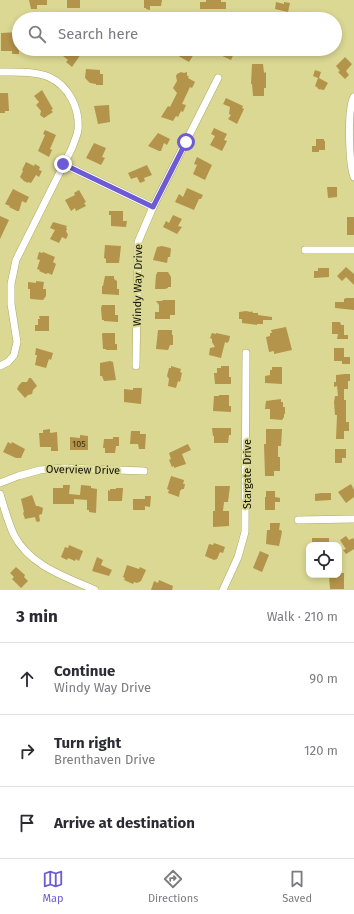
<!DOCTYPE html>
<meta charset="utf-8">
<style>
body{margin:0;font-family:"Fira Sans",sans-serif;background:#f7f7f7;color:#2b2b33}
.controls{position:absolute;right:12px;bottom:12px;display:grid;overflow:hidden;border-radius:8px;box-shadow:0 2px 6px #0003}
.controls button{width:36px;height:36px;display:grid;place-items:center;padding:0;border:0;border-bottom:1px solid #e1e1e2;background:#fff;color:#2b2b33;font:20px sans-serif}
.stop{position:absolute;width:12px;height:12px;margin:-9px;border:3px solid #6d5bd5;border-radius:50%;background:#fff}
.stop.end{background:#6d5bd5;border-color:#fff;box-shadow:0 1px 4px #0008}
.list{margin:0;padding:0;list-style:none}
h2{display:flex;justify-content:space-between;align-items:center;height:52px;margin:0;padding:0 16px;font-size:17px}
h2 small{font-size:13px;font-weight:400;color:#7c7c81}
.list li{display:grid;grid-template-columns:26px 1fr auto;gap:12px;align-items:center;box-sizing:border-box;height:72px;padding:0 16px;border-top:1px solid #e1e1e2}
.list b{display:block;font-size:15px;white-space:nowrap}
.list p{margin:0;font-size:13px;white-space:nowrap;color:#7c7c81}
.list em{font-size:13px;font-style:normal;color:#7c7c81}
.icon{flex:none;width:22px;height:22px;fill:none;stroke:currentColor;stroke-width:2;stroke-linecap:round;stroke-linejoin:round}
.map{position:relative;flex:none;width:354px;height:590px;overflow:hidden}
.search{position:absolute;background:#fff;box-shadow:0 2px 6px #0003;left:12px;right:12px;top:12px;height:44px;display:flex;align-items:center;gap:10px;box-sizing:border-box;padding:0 14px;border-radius:22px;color:#7c7c81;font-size:15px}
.sheet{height:268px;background:#fff}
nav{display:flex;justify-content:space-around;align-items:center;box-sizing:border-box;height:56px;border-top:1px solid #e1e1e2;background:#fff;font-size:11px;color:#7c7c81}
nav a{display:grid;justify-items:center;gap:2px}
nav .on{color:#6d5bd5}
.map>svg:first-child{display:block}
</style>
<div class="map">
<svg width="354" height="590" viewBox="0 0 354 590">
<rect width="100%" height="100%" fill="#dbd894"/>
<!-- building -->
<g fill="#b4934a">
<path d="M29,0H47V5H37V9H31Z"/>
<rect x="67" y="0" width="13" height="8"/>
<path d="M144,0H162L161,6H150V10L146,9V8H144Z"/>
<path d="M206,0H221V2H226V9H200V2H206Z"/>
<path d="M276,2L284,4V2L290,3L288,12L275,9Z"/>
<path d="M19,32V54H12V51H1V33Z"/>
<path d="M32,49H47V54H31Z"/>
<path d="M60,49H78V51L81,54L72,67L66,62L68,60L58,52Z"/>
<path d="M179,49H200L196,55L194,54L189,62L175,54Z"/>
<path d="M218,49H236L231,60L216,53Z"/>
<path d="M345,57L352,64L346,71L349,75L345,79L338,72L340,71L336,66Z"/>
<path d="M252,64H263L264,73L266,72V88H264V96H253L252,84H251Z"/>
<path d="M86,69L100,70V74H103V85H96V84L90,83L85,78Z"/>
<path d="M315,70L321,72L319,78L328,83L324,90L318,89V88L315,86L318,78L313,76Z"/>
<path d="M181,72L184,73L187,72V76H189L188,78L195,82L192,88L190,87L182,104L186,105L183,112L181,111L178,117L176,116L173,121L161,117L168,106L170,107L177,93L173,88L177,81L176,76L177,74Z"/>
<path d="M42,90L53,109L51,110L53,112L44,118L40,115L41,111L36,105L39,102L34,96Z"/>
<path d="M0,93H8L9,111H5V113H0Z"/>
<path d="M226,98L243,106L242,108L244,109L237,124L228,119L231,115L229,114L230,107L223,104Z"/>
<path d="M109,105L110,122L98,124L94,106Z"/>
<path d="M214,128L227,134L224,140L227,141L222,151L210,145L215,136L211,134Z"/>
<path d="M45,130L56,135L50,149L52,150L49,157L38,151L45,135L43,134Z"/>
<path d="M158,133L170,139L167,145L164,143L161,151H159L148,146Z"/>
<path d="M316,139H324V141H325V150H319V152H312V146H316Z"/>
<path d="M94,143L106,148L102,157L105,158L101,165L86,158Z"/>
<path d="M197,157L212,165L205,180L193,174L197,165L194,164Z"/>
<path d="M26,162L34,166L35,164L40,167L39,170L42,171L39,177L36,175L31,183L28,182V183L24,181L20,177L23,171L22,170Z"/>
<path d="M147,165L152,175L144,178L145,181L140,183L137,177L131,179L128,173Z"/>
<path d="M327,187H337V197L328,198Z"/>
<path d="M187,188L203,195L201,199H199L194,210L175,202L179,194L183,197Z"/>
<path d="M13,189L29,197L26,203L22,201L19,211H17L9,207L10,206L5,204Z"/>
<path d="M79,190L86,202L84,203L86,206L76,211L75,208L71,211L65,200L75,195L74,193Z"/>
<path d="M109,211H123V221H127L126,227L111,226V215H109Z"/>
<path d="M173,215L182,219L178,226L182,227L177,234L163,227L166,221L169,223Z"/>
<path d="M0,216L9,220L0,239Z"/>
<rect x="347" y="217" width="7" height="18"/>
<path d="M53,222L67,226L66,228L67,229L66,231L68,235L66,239L62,237L59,243L50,239L55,230L50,228Z"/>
<path d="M105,245L121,246L119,263H106V259L104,258Z"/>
<path d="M162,246L170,248L171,249L170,257H168L167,263L153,260L157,247Z"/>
<path d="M39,252L42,253L43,252L55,257L53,262L56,264L52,275L48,273L46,274L39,271L40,270L37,269L40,260L37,259Z"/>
<path d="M346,267L354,274V285L346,277L342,281L337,276Z"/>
<path d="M318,268H329V277L314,278V271H318Z"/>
<path d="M157,272H168L171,277V287H168V288L165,289H155L156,274H157Z"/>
<path d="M105,276H114V279L117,281V289H119V295L102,294V286H103Z"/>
<path d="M36,281L44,282L43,289H46V296L43,300L31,299L30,298V289H28V282L36,283Z"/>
<path d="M346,298H354V310L335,308V302H344V299Z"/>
<path d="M162,300H175V315H170V319H155V312H159V305L156,301H163Z"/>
<path d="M102,305H115V315H118V322L104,321V320H102L101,308Z"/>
<path d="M246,311L251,312L252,311L253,313H258V315L272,317V320H263V324H257V325L242,323V319H239V312Z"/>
<path d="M39,316H49V331H35V325H38V319H40Z"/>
<path d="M332,322H340L341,325H344V335H348V339H337L338,334H332Z"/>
<path d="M286,327L292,350L274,354V351L269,352L266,337L270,336V333H272L271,330Z"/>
<path d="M158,330H172V335H173V345H170L168,350L156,349Z"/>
<path d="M103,333H115V344H117V350H106V349H103L102,334Z"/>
<path d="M212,333L216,334V333L230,336L229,341L227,343L225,342L221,358L209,355L210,348L215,347L212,342V339L210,338Z"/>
<path d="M36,348L53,353L51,360L49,359L46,368L35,365L37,355H35Z"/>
<path d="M334,348H344V357H350V364H342V361H334Z"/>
<path d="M110,361L113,362L116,380L104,381L102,376H100V363Z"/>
<path d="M171,366L181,369L180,372L182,373L180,382L178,381L176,388L168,386L169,379L167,376L169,368H171Z"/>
<path d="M221,366H229V377H231V384H215L214,373H217V368H221Z"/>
<path d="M272,367H282V384L265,383V376L270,375V370H272Z"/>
<path d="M345,374H350V381H348V389H344V400H346V422H349V431H344V439H336L337,415H335L334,402L335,396H338L337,386L334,387V382H336V375Z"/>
<path d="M29,378H31L37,386L33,390L32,394L28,395L25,398L17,389L19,385L22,382H27Z"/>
<path d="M133,388H142L141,404L124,402V389L133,390Z"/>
<path d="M219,395H229V406H231V412L213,411L214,396H219Z"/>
<path d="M281,399V402H283V407H285V414H284V417L282,420L270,419V409H265L266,401Z"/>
<path d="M212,428H231V435H229L228,443H214V436H213Z"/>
<path d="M50,429V433L57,432L58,451H51V447H40L39,433H43V430Z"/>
<path d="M266,429H282L281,446H278V457H280V471H274V476H265L264,444H266Z"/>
<path d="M131,431H140V434H146L145,449H139L138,444H130Z"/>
<path d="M80,435L88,436V450H70V437L80,438Z"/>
<path d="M113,437H119V446H116L115,453H105V448H103L104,439H113Z"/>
<path d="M8,442L11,444L12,442L25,449L21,458H16L3,452Z"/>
<path d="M188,444L191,450L182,454L186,464L174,468V466L172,467L169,460L171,459L169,453Z"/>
<path d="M335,449H346V458H342V463H335Z"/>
<path d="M171,476L184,480L183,484H185L184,489H182L180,491L179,497L168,493L169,490L167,489Z"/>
<path d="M351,484L354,490V497L346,503L338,492Z"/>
<path d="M63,485H70L69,494L80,495L81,485L91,486V488L97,489L96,513L89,512V510H87V500L74,499V504H53V488H63Z"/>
<path d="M215,486H230L228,502H224L223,511H229V526L213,527V511H215Z"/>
<path d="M116,488H123L122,501H108V490L110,491V489H116Z"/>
<path d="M266,491H275V497L280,498V502H275V510H265V497H266Z"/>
<path d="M321,493H331V500L315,501V494Z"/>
<path d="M32,495L36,506H38L43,508L42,514L39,515L40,521L38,522L36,521L35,517L25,519L23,513L24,512L21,499Z"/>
<path d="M145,496H151L150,507L145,506V510H133V499H145Z"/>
<path d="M270,523H280L279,530H281L282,532L279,546L266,544L267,530H270Z"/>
<path d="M346,536L349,540L353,538L354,540V549L346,554L343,550L346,549L340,540Z"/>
<path d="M312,538H329V545L312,544Z"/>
<path d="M214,543L225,547L223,553L220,552L217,559L214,560L205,556L209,544L213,545Z"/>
<path d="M69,545L83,551L79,561L76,559L75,561L68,558L67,560L61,557L65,547L68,548Z"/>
<path d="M260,551L269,555L262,572L253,568Z"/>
<path d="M97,557L103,560L101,565L112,570L109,576L92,571Z"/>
<path d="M127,565L139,569L140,567L146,570L141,581L137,583L134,582L133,584L124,580L125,578L123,577Z"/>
<path d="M16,567L25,575L24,577L28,581L21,588L12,579L14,577L10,573Z"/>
<path d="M339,573H344V589H330L329,576L339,575Z"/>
<path d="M159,580L173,586L172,590H151L154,581L158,583Z"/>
</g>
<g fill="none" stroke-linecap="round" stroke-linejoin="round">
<!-- minor casing -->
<g stroke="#aca966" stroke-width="8">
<g id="minor">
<path d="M0,72C16,72 34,71 49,77C69,86 80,109 78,130C77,136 74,142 72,148L16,260L11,284V304L17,342L14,355L8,362L0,366"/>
<path d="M354,97C347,108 349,164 354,177"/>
<path d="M63,164L153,207"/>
<path d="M305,250H354"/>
<path d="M136,366L138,242L153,207L218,78"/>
<path d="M0,483L18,476L40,470L64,468L144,471"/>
<path d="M0,494C4,508 8,522 14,535C30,566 66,577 95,590"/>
<path d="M298,520L354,519"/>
<path d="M223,590L238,557L245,532L246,353"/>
</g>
</g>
<!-- minor -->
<use href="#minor" stroke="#fff" stroke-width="7"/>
</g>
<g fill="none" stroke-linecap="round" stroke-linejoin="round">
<!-- route -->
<path stroke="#6d5bd5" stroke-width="5" d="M63,164L153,207L186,142"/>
</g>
<g text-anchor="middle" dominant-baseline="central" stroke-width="4" stroke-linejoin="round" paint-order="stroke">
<!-- number labels -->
<g font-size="9" fill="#3b3212">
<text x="79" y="444">105</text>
</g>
<!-- street labels -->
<g font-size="11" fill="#131100" stroke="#dbd894">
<text transform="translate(138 285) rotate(-89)">Windy Way Drive</text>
<text transform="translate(83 470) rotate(1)">Overview Drive</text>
<text transform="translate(247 474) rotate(-90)">Stargate Drive</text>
</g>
</g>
</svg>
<div class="controls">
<button><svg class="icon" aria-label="locate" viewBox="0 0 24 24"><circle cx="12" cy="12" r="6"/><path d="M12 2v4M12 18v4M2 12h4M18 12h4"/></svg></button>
</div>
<div class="stop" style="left:186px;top:142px"></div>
<div class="stop end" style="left:63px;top:164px"></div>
<div class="search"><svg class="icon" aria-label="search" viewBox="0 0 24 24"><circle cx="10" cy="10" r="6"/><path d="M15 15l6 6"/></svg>Search here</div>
</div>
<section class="sheet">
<h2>3 min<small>Walk · 210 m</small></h2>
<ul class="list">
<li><svg class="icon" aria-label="ahead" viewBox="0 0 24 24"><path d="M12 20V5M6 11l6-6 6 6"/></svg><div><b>Continue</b><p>Windy Way Drive</p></div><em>90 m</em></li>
<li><svg class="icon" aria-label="right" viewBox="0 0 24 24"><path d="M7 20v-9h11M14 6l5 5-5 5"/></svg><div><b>Turn right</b><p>Brenthaven Drive</p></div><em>120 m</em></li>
<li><svg class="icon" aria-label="arrive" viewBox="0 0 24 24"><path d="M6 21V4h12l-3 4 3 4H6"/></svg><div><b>Arrive at destination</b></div></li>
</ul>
</section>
<nav>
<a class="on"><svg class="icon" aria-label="map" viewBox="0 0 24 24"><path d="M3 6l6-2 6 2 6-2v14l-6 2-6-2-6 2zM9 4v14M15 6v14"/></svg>Map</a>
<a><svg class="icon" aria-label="directions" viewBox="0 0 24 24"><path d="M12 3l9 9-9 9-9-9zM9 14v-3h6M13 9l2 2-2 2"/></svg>Directions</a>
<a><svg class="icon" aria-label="saved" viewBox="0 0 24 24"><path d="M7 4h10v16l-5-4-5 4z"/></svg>Saved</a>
</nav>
